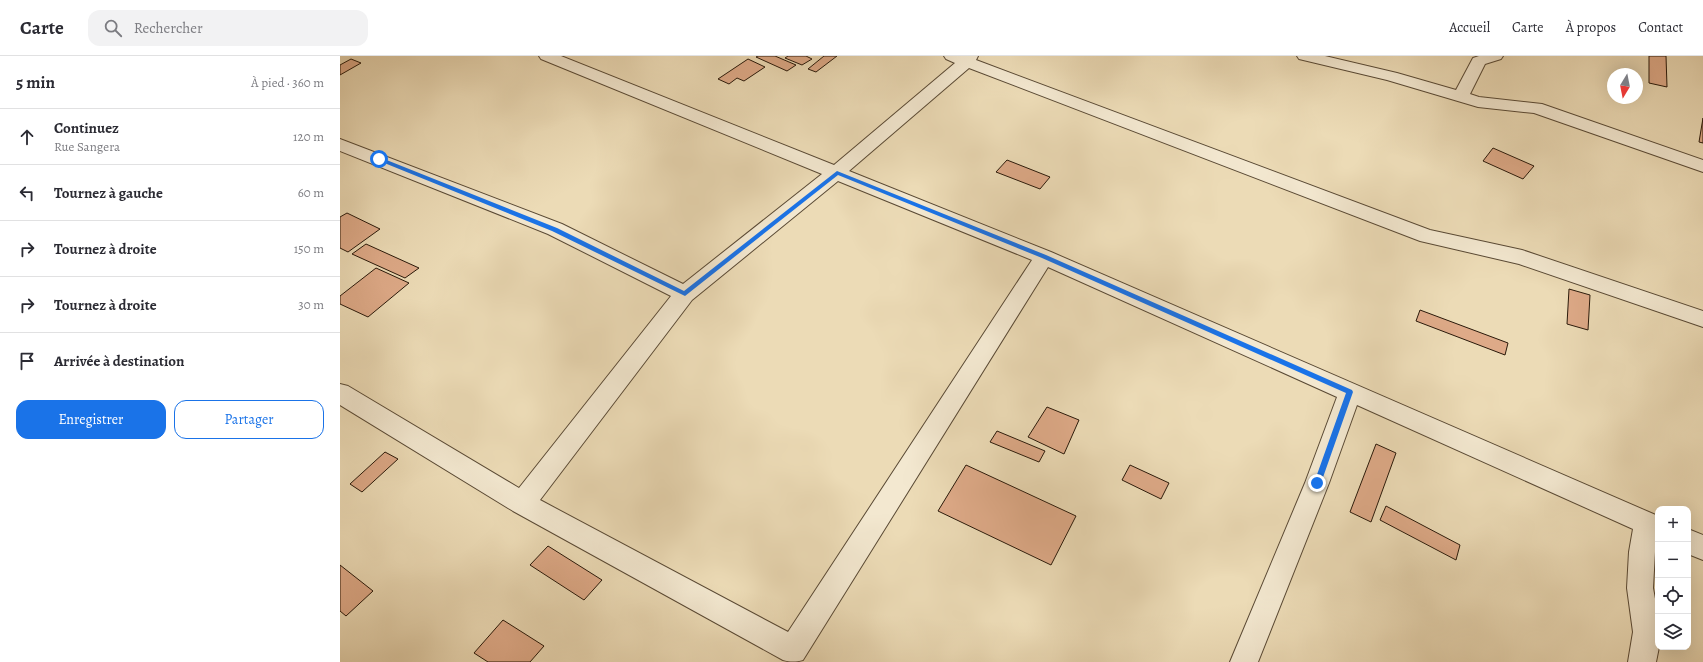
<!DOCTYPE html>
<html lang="fr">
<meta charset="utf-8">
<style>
body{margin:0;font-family:Alegreya,serif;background:#f2f2f3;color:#2b2b33}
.controls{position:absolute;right:12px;bottom:12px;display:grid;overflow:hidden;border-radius:8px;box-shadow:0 4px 16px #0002}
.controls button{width:36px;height:36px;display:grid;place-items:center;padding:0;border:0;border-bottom:1px solid #e1e1e2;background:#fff;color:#2b2b33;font:20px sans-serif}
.compass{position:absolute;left:1267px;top:12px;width:36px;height:36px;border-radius:50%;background:#fff;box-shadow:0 4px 16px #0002;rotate:190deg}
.stop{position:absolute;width:12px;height:12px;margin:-9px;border:3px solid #1a73e8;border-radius:50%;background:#fff}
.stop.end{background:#1a73e8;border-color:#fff;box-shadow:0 1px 4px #0008}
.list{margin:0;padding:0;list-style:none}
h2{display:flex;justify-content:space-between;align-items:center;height:52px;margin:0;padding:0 16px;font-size:17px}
h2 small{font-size:13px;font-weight:400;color:#7c7c81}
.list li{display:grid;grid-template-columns:26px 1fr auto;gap:12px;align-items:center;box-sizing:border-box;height:56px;padding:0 16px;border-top:1px solid #e1e1e2}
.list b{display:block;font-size:15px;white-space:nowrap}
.list p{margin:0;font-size:13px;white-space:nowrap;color:#7c7c81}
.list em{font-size:13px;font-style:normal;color:#7c7c81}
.actions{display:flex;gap:8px;padding:12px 16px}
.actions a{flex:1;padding:9px 0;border:1px solid #1a73e8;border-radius:12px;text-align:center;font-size:14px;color:#1a73e8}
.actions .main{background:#1a73e8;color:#fff}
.icon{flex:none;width:22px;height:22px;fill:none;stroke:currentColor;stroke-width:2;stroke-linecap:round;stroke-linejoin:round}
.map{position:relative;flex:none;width:1363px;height:606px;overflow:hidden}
header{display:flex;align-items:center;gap:24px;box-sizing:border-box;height:56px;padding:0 20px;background:#fff;border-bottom:1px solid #e1e1e2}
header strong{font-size:19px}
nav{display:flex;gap:22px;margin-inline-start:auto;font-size:14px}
.search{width:280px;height:36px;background:#f2f2f3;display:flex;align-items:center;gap:10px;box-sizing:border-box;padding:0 14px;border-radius:12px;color:#7c7c81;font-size:15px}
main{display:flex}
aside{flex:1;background:#fff}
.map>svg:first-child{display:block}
</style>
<header>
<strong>Carte</strong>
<div class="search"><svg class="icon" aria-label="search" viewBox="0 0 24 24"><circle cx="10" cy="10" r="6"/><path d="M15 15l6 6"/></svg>Rechercher</div>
<nav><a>Accueil</a><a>Carte</a><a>À propos</a><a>Contact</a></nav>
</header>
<main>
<aside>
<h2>5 min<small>À pied · 360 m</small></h2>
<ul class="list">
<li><svg class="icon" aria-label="ahead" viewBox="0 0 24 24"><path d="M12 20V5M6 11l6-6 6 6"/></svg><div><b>Continuez</b><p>Rue Sangera</p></div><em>120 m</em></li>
<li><svg class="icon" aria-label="left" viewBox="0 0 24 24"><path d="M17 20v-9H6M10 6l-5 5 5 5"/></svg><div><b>Tournez à gauche</b></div><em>60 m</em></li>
<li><svg class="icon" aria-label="right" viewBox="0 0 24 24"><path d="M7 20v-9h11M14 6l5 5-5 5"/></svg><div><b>Tournez à droite</b></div><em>150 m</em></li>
<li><svg class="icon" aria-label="right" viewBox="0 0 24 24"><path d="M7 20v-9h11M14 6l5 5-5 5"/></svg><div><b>Tournez à droite</b></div><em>30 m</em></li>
<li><svg class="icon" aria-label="arrive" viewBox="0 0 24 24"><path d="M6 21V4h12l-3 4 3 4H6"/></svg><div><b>Arrivée à destination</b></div></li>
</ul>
<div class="actions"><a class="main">Enregistrer</a><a>Partager</a></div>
</aside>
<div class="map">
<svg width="1363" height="606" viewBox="0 0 1363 606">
<rect width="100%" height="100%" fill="#ecdbb6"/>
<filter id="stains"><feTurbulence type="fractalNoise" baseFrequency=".005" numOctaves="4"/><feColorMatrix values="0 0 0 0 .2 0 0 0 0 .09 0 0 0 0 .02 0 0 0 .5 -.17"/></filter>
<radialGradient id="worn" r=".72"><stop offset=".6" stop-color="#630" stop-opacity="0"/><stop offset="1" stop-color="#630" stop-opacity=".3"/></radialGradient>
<!-- building -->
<g fill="#deaa88" stroke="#29190a">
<path d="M418,0H435L456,9L447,15L416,1Z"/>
<path d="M448,0H466L472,3L462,9L445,2Z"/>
<path d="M484,0H497L476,16L468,13Z"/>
<path d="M1309,0H1326L1327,31L1309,27Z"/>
<path d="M11,3L21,7L0,19V9Z"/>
<path d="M408,3L425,11L404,25L397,22L389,28L378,23Z"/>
<path d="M1363,62V87L1359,86Z"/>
<path d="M1153,92L1194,110L1183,123L1143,105Z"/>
<path d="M667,104L710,121L700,133L656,116Z"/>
<path d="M7,157L40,173L8,196L0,192V161Z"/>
<path d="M26,188L79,212L65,222L12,198Z"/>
<path d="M36,212L69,227L28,261L0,248V240Z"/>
<path d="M1229,233L1250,239L1248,274L1227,268Z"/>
<path d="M1080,254L1168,287L1165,299L1076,265Z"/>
<path d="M707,351L739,364L724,398L688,381Z"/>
<path d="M657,375L705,395L699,406L650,386Z"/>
<path d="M1036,388L1056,397L1031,466L1010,456Z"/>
<path d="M45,396L58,403L22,436L10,428Z"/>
<path d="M626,409L736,460L711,509L598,455Z"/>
<path d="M790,409L829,427L821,443L782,424Z"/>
<path d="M1046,450L1120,489L1116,504L1040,464Z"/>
<path d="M208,490L262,524L244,544L190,509Z"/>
<path d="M0,509L33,535L6,560L0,555Z"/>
<path d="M163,564L204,590L190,606H148L134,597Z"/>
</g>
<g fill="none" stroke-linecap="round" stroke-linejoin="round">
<!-- minor casing -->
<g stroke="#5a4a35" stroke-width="2">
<g id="minor">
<path d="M199,0H221L494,109L615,7L606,3L604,0H638L636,4L1090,174L1182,194L1363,255V271L1179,208L1080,185L629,12L509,115L711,196L1318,460V484L1315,496L1313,532L1318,559L1319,591L1316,606H1288L1293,576L1287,532L1289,496L1293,473L1017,349L989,427L918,606H890L965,427L997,341L708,211L463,604C456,606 450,606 443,604L173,455L0,349V328L8,330L179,432L331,240L208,178L0,95V83L222,168L343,228L482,118L201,3ZM498,125L692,204L448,576L200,444L352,244Z"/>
<path d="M957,0H985L1057,17L1116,34L1133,2L1139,0H1163L1161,3L1145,8L1130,38L1139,41L1202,48L1363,104V116L1194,57L1138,51L1047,24L959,3Z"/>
<path d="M1348,473L1363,479V504L1348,498Z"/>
</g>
</g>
<!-- minor -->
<use href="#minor" fill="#f3e8d0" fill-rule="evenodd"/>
</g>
<!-- route -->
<path fill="#1a73e8" d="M39,101L217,172L344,235L497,115L706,199L1012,334L1013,336L981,427L977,430L974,427L1006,337L702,202L498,119L345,240L212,175L37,104L36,103Z"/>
<rect width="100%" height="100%" filter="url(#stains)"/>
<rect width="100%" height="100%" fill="url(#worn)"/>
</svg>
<div class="controls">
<button>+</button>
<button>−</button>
<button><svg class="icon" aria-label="locate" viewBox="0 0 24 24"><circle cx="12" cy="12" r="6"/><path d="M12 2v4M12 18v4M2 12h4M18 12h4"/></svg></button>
<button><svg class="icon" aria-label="layers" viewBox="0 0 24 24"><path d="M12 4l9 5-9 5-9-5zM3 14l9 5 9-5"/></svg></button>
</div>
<svg class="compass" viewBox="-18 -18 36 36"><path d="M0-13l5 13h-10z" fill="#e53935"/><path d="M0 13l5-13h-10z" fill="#7c7c81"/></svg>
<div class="stop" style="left:39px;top:103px"></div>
<div class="stop end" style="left:977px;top:427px"></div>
</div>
</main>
